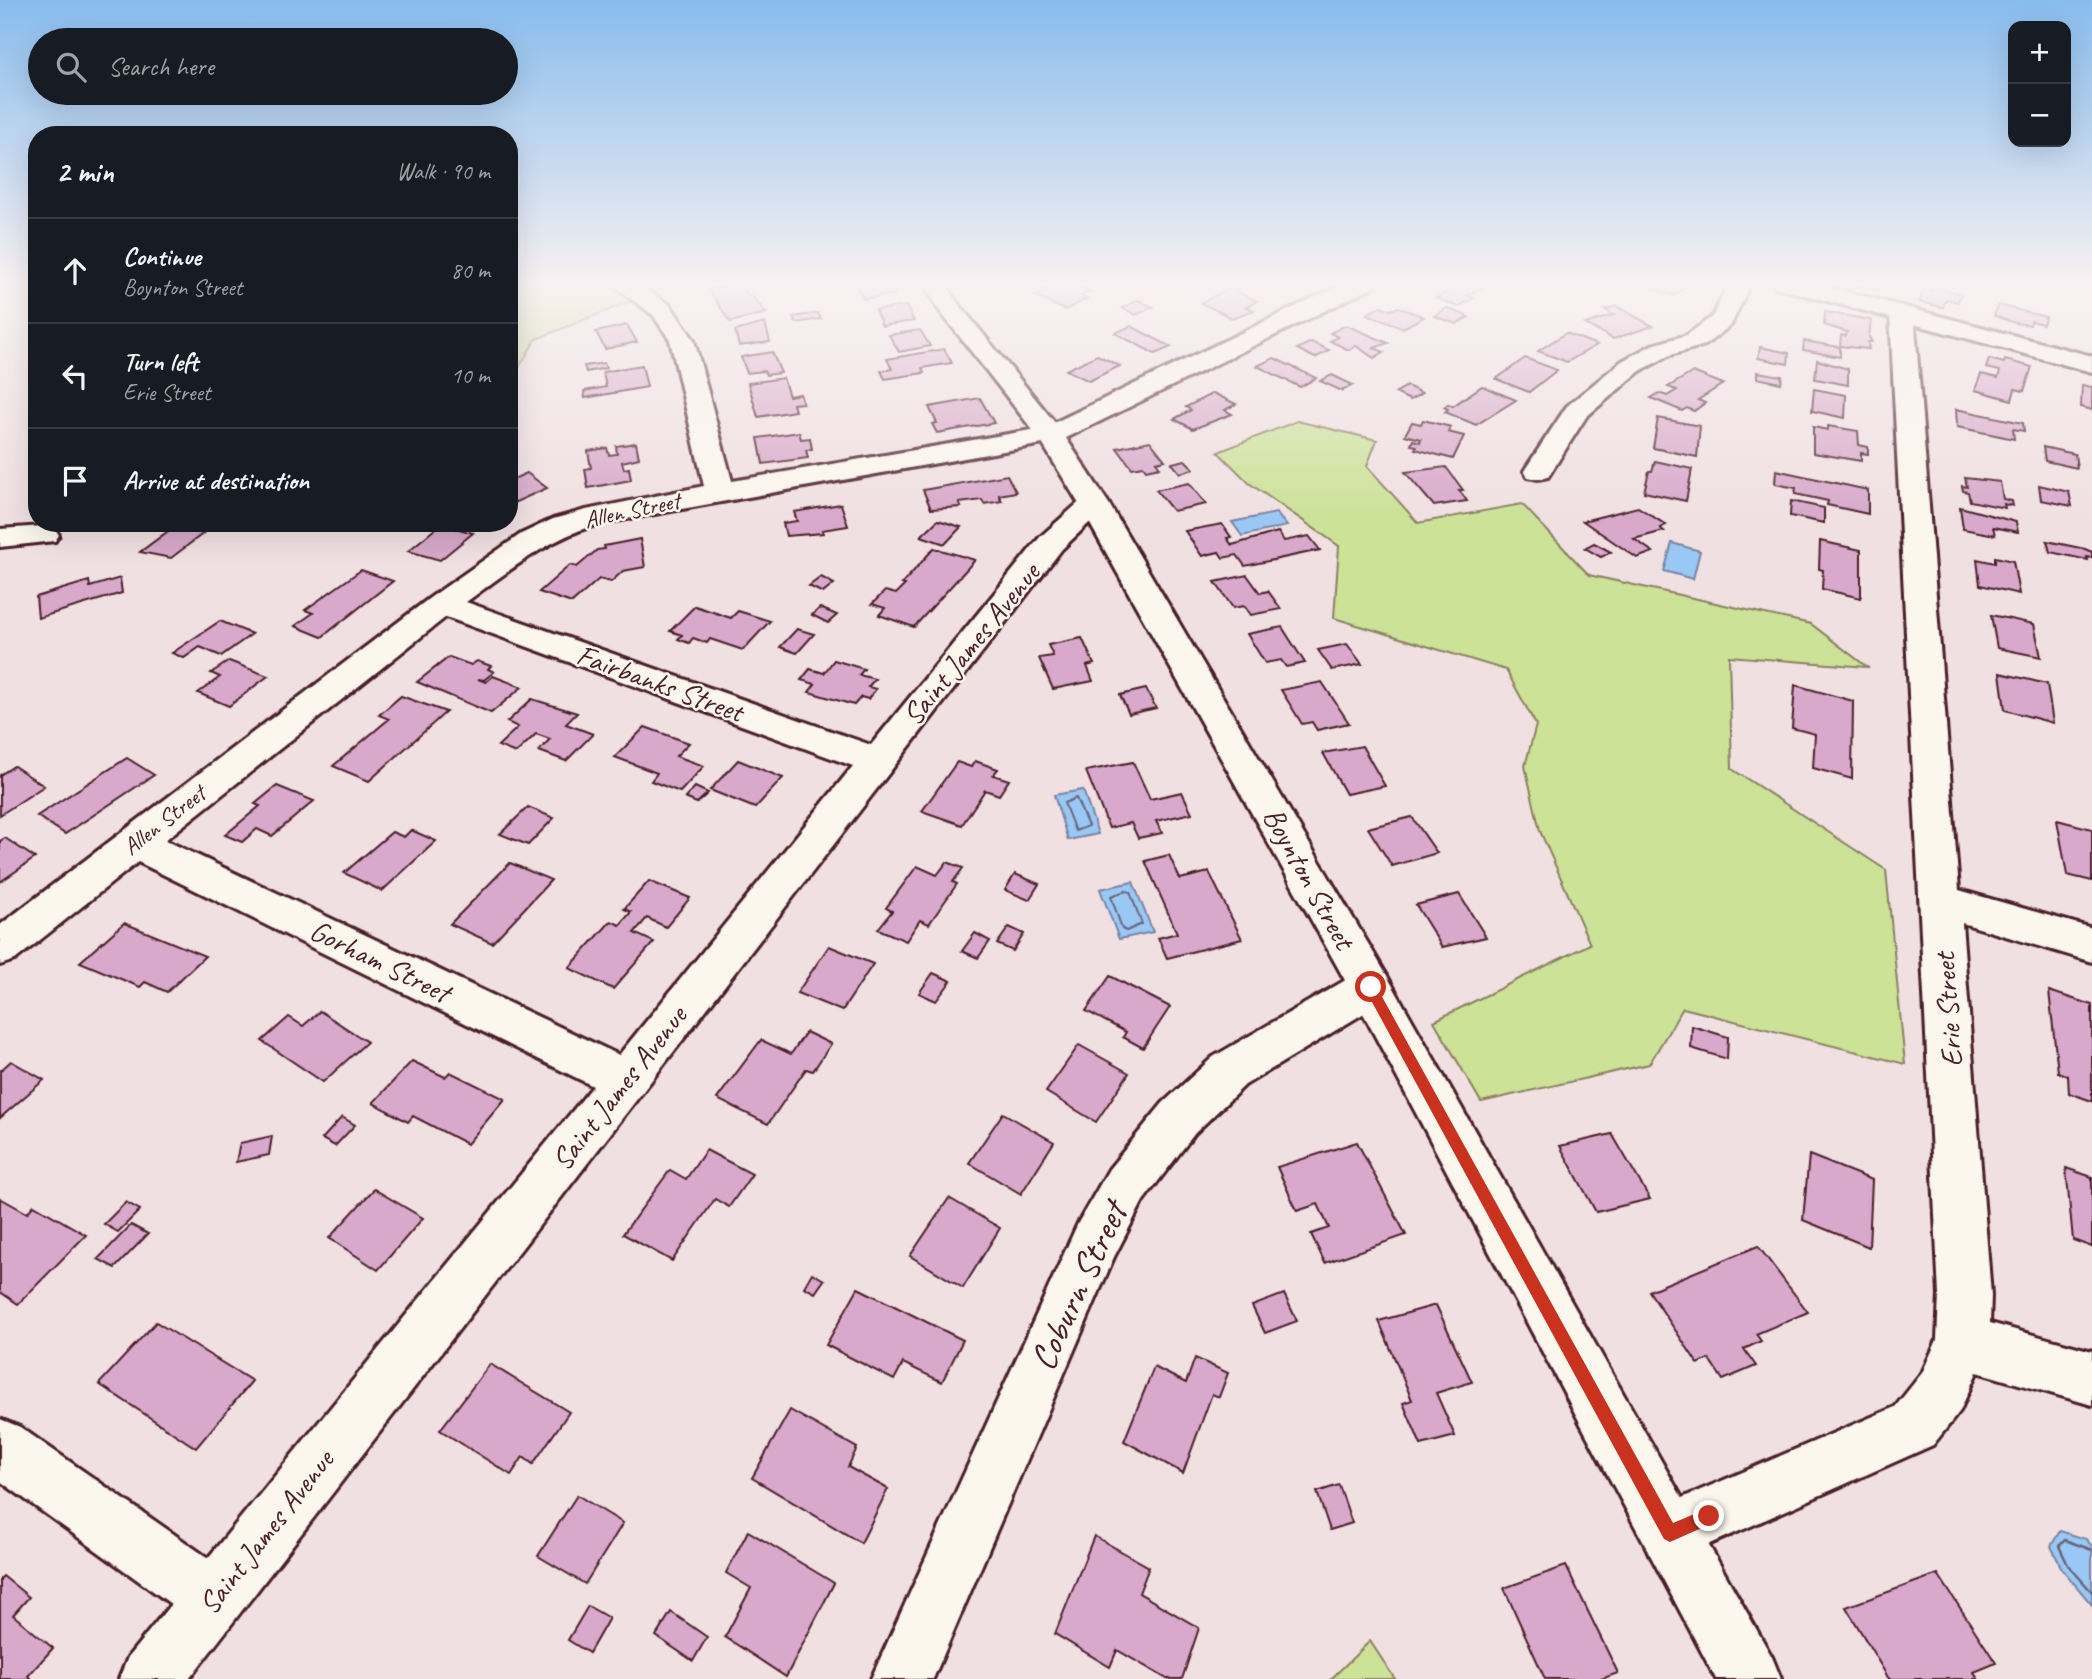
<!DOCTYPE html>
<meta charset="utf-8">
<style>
body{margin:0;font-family:Caveat,sans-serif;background:#20242c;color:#f1f3f6}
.controls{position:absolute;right:21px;top:21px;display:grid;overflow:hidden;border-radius:14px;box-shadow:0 7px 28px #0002}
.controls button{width:63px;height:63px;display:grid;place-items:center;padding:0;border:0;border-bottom:2px solid #363941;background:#171b24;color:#f1f3f6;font:35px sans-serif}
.stop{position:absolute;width:21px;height:21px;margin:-16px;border:5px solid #c8321e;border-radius:50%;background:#fff}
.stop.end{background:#c8321e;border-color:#fff;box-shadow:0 2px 7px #0008}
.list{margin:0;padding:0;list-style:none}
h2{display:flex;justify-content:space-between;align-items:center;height:91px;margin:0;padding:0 28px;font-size:30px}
h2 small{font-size:23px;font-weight:400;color:#9ea1a6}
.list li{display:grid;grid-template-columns:46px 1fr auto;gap:21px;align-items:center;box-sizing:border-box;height:105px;padding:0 28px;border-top:2px solid #363941}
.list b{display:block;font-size:26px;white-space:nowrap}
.list p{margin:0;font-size:23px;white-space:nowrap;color:#9ea1a6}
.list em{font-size:23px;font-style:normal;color:#9ea1a6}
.icon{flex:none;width:38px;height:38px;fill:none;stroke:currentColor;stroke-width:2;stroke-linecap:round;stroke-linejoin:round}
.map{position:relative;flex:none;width:2092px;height:1679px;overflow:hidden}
.search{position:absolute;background:#171b24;box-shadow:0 7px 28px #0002;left:28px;top:28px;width:490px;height:77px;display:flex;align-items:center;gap:18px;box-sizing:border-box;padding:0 24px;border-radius:38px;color:#9ea1a6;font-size:26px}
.panel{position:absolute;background:#171b24;box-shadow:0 7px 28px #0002;left:28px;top:126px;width:490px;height:406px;border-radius:28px}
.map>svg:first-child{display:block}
</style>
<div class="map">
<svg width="2092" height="1679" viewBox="0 0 2092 1679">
<rect width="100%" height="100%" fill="#f0e0e2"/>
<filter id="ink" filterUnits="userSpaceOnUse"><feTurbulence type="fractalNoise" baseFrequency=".0143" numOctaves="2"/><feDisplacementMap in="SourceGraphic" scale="14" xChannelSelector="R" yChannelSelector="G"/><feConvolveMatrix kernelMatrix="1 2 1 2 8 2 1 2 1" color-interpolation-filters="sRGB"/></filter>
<g filter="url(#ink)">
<!-- green -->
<g fill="#cbe297" stroke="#8a8061" stroke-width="2">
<path d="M509,282H701L664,288L536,339L509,384Z"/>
<path d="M1297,421L1377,440L1367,466L1418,523L1522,504L1589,575L1811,624L1867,667L1729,656L1732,769L1886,870L1905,1064L1683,1008L1649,1064L1481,1102L1434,1021L1590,944L1540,831L1525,766L1536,725L1506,670L1334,618L1339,546L1249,483L1218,452Z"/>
<path d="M1370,1641L1395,1679H1331Z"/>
</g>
<!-- water -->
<g fill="#99c8f4" stroke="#7984a4" stroke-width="2">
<path d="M1276,513L1287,526L1242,536L1232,522Z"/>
<path d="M1672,543L1700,551L1693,579L1664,571Z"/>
<path d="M1083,790L1098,834L1068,840L1054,795Z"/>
<path d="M1133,882L1153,932L1119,939L1100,889Z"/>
<path d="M2060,1531L2086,1539L2092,1546V1605L2062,1569L2051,1546Z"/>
</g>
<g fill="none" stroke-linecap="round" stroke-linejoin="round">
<!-- shore-far1 -->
<g stroke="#6a637b" stroke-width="2">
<path d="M1076,798L1088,826L1075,831L1064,803Z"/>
<path d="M1126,891L1130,892L1142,924L1126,931L1122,929L1111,896Z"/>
</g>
<!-- shore -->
<path stroke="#6a637b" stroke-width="2.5" d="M2092,1550L2065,1540L2059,1546L2068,1565L2092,1592"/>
</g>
<!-- building -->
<g fill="#d8a9ca" stroke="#4a1f2b" stroke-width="2">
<path d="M855,282H889L896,294L863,299Z"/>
<path d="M1025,282H1051L1058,286L1068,282L1090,292L1081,296L1087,299L1065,310L1035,296L1046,291Z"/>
<path d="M1452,282H1472L1484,287L1467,295L1474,298L1458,307L1436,298L1452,289L1444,286Z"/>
<path d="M1654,282H1693L1673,296L1647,286Z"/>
<path d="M1844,282H1882L1878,290Z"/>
<path d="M738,284L749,296H752L766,313L730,322L709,290Z"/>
<path d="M1933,286L1961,294L1958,302L1946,299L1943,307L1919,302L1924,289L1931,291Z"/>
<path d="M1229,288L1257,301L1246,307L1254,310L1232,318L1201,303Z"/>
<path d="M1138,300L1153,307L1136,315L1122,308Z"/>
<path d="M1998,305L2046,317L2043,324L2031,321L2030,325L2015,323L1994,316Z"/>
<path d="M906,306L914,321L882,326L875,310Z"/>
<path d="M1381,306L1391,310L1398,307L1424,317L1403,328L1367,314Z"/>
<path d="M1616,306L1653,326L1613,339L1585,324L1614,315L1605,310Z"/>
<path d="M1447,308L1469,317L1456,324L1434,316Z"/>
<path d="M1825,312L1871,320L1869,337L1872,342H1868L1869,349L1840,346L1841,335L1846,336L1847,332L1824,325Z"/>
<path d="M818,313L821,319L796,323L793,317Z"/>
<path d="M765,323L770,342L739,346L735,331Z"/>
<path d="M627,325L637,342L605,349L596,332Z"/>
<path d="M1346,325L1388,343L1374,348L1384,352L1374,358L1356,346L1349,350L1330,341L1338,337L1330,333Z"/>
<path d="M1131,326L1171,347L1155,354L1115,333Z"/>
<path d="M920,330L930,346L899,352L889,335Z"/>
<path d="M1566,333L1597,345L1567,362L1538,351Z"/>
<path d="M1804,341L1840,347V357L1803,350Z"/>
<path d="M1311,342L1329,350L1315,358L1297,349Z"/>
<path d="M1760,347L1789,353L1788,364L1758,358Z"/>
<path d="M944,349L952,363L922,368L924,373L885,379L881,371L892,369L887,359Z"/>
<path d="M772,352L781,373L766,375L764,371L747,373L741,357Z"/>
<path d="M1097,355L1120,366L1089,381L1066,370Z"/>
<path d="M1274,358L1316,378L1300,387L1257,366Z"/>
<path d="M1525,358L1557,370L1529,392L1496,379Z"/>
<path d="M1989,359L2004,363L2005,360L2032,367L2024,391L2015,389L2012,400L1975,390L1981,374L1998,378L2000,371L1986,368Z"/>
<path d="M1817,360L1848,369V385L1815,379Z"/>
<path d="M604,363L606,368L586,372L584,366Z"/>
<path d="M642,365L647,387L585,398L584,391L606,387L603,372Z"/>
<path d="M1693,372L1723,384L1698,400L1705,403L1694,411L1687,408L1682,411L1651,398L1659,393L1667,396L1677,390L1668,387Z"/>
<path d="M1757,372L1782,376L1781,383L1757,378Z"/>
<path d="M1332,375L1353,385L1342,391L1320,381Z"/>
<path d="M783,378L789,396L800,394L803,403L793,404L795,411L758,417L748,383Z"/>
<path d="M2082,385L2092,387V410L2081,407Z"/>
<path d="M1407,386L1422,393L1410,400L1395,393Z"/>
<path d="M1482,386L1516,400L1476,425L1445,412L1448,409L1444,407L1448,404L1453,406Z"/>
<path d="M1814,389L1846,395L1845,418L1812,411Z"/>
<path d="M1213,393L1236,404L1225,410L1232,414L1193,429L1174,419L1191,410L1186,407Z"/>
<path d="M980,398L994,423L937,433L932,424L937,423L929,407Z"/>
<path d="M1956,409L2023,423L2024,431L2013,429L2014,439L1957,427Z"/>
<path d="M1658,418L1700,426L1697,457L1653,448Z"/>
<path d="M1423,420L1451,427L1448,432L1464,436L1453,459L1415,449L1417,446L1411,445L1413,440L1420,442L1421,439L1405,435L1412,422L1421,424Z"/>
<path d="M1828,426L1858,431L1859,445L1868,447V454L1861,453V461L1813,453V427L1828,430Z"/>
<path d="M799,432L801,439L810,438L812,449L806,450L808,458L763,464L758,438Z"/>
<path d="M1150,441L1165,460L1156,462L1160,467L1146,470L1143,466L1132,468L1117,448Z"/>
<path d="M636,443L639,458L622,462L624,469L629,468L631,480L588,488L585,469L591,468L588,451L607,448L609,455L617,454L616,446Z"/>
<path d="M2043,447L2075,454L2077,468L2045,461Z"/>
<path d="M1185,460L1194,469L1180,473L1172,463Z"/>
<path d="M1655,461L1692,469L1686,501L1644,492L1649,471H1652Z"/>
<path d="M1446,467L1463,490H1459L1467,501L1434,506L1405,472Z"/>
<path d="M1776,470L1868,490V514L1827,505L1828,501L1795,494L1796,488L1775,484Z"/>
<path d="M527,473L547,488L509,505V481Z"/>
<path d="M1007,475L1016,492L999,495L1002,501L984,504L982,500L959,503L961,507L931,509L923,490Z"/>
<path d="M1965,478L2000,482L2003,499L2012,501L2013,506L2004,504L2005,508L1970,501L1968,492L1963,491L1962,486L1967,487Z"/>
<path d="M1189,483L1206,504L1173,511L1156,490Z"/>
<path d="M2039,485L2069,492L2072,506L2041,500Z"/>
<path d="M1791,501L1824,508V523L1790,516Z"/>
<path d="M841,504L848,526L822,530L823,533L786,536L783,523L797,521L794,512Z"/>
<path d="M1638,507L1666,525L1660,528L1664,531L1634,539L1653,552L1637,558L1583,521Z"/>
<path d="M1960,507L2016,522L2018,532L1993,527L1995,535L1963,529Z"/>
<path d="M938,520L961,527L945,544L921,536Z"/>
<path d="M179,523H217L171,558L140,552Z"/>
<path d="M441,524L473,533L440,560L408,551Z"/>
<path d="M1222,524L1231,537L1227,538L1232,545L1278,532L1284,541L1309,536L1320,550L1245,566L1237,555L1223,558L1219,552L1202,556L1185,531Z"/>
<path d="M640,539L645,567L623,571L611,582L599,579L572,603L539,592L570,565L577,567L597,550L605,549L604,546Z"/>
<path d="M1820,541L1861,550V598L1822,589L1823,570L1819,569Z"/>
<path d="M2047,541L2085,549L2092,552V558L2087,557L2088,560L2050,552Z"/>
<path d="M1594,543L1611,552L1601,557L1585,548Z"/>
<path d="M934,548L975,560L914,627L879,615L885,608L872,604L885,591L896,594L905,585L902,584Z"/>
<path d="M1995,557L2013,561L2019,594L1980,585L1977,559L1995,563Z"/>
<path d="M361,570L393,581L322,637L295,626L313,613L305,610Z"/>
<path d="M1247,575L1260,593L1268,591L1281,609L1251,615L1244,606L1233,608L1215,582Z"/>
<path d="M821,577L834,584L823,593L809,586Z"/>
<path d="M120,578L122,593L38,618L36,597L89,581L90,587Z"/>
<path d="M695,606L731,618L738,611L770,621L743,650L710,639L707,643L693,638L689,643L678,639L682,635L670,631Z"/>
<path d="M820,608L837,615L828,623L812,615Z"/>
<path d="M1991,615L2034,624L2041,657L1997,648Z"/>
<path d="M220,621L252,634L221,656L200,647L184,658L172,653Z"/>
<path d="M1282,627L1305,663L1286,667L1281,660L1265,663L1247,634Z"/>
<path d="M797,629L814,634L797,653L780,647Z"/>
<path d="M1082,638L1094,664L1087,666L1093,681L1053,689L1039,658L1053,656L1048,645Z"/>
<path d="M1347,644L1362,664L1332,670L1318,650Z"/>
<path d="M449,657L471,665L477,661L491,666L488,669L494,672L484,680L478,679L486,682L493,676L522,687L491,713L417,682Z"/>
<path d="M834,660L864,669L859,675L875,679L868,687L876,689L868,699L861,697L854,705L809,692L815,684L801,680L810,669L824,673Z"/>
<path d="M229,661L268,676L229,706L198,693L220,677L211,673Z"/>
<path d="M2000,673L2047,684L2053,723L2005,710Z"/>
<path d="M1322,682L1349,723L1317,730L1312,722L1302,724L1281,690Z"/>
<path d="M1795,685L1853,701L1852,779L1813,768L1815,734L1792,728Z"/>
<path d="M1146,689L1156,708L1129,714L1120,695Z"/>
<path d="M401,696L446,712L369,781L333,766L389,719L379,715Z"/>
<path d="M532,699L577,713L566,724L593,734L566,761L539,751L550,739L536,734L516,753L498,746L518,727L507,722Z"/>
<path d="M645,727L689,743L676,756L704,766L680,792L651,781L657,773L615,757Z"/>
<path d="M1362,746L1385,786L1346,794L1323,753Z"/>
<path d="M127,758L154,775L65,834L37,816Z"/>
<path d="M738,760L783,778L755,808L710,790Z"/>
<path d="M975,761L998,769L993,775L1009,780L999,795L985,790L962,825L922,811L957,762L971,767Z"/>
<path d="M1133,762L1150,799L1182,792L1192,813L1156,821L1162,833L1138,838L1131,823L1109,828L1086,771Z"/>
<path d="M14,766L44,786L0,815V775Z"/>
<path d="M277,786L314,801L272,836L257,829L242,842L225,835L260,806L255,804Z"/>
<path d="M695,787L708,793L697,803L685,798Z"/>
<path d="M528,807L554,818L528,845L500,834Z"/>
<path d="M1412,817L1437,853L1392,866L1368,828Z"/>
<path d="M2057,820L2092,829V881L2067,875Z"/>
<path d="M411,830L436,841L382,891L344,873L392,832L404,837Z"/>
<path d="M5,838L35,858L0,882V841Z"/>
<path d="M1169,855L1180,879L1209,872L1242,939L1167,958L1158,938L1177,933L1145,861Z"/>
<path d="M947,862L963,868L953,882L957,884L929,924L920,920L906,941L878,929L892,911L886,908L917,866L937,875Z"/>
<path d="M510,863L551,880L492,943L450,924Z"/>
<path d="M1015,874L1039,884L1029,900L1005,890Z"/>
<path d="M649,881L690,898L666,927L647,918L634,933L654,942L613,989L569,968L611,921L620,925L631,912L624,909Z"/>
<path d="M1459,894L1486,937L1442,947L1416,905Z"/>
<path d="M124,923L205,956L167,992L145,982L140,987L80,962Z"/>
<path d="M1009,927L1024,934L1013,951L997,944Z"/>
<path d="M975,933L990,941L978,958L962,951Z"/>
<path d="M829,946L873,964L842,1011L797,993Z"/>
<path d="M933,973L951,981L936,1001L919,993Z"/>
<path d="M1110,976L1170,1007L1143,1048L1123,1037L1126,1032L1086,1011Z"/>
<path d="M2049,991L2092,1005V1101L2069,1093L2068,1076L2058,1072Z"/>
<path d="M320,1011L367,1042L323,1082L262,1041L289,1017L303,1026Z"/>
<path d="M1692,1026L1728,1037L1727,1059L1691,1048Z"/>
<path d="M806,1032L831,1044L813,1071L806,1069L768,1124L717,1099L761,1040L791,1054Z"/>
<path d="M1079,1045L1129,1073L1096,1122L1046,1092Z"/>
<path d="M11,1061L44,1080L0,1118V1071Z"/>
<path d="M412,1061L445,1077L450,1072L505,1099L467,1144L413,1116L408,1122L373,1103Z"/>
<path d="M1003,1113L1054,1142L1021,1194L969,1163Z"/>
<path d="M342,1117L355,1125L335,1146L322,1139Z"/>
<path d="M1612,1134L1650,1199L1596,1212L1560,1146Z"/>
<path d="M272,1136L269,1155L236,1162L240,1143Z"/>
<path d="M1357,1142L1406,1235L1325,1263L1311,1234L1329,1228L1318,1204L1297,1211L1277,1167Z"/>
<path d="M706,1150L752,1174L729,1207L715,1199L672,1261L623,1234L670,1170L686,1179Z"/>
<path d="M1809,1155L1872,1180L1869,1247L1803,1220Z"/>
<path d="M2066,1168L2092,1177V1247L2073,1240Z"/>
<path d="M374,1189L423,1218L378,1270L329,1238Z"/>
<path d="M0,1198L27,1213L34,1205L86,1235L18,1304L0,1292Z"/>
<path d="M949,1198L1000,1228L963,1288L910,1256Z"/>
<path d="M126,1202L140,1210L118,1232L104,1224Z"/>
<path d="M131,1225L148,1234L115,1268L98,1259Z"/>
<path d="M1758,1246L1808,1312L1756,1334L1761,1341L1744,1349L1756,1366L1723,1380L1709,1359L1698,1364L1649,1291Z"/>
<path d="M812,1273L824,1280L815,1293L804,1287Z"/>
<path d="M858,1288L963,1340L942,1382L903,1363L894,1380L826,1345Z"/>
<path d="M1284,1294L1297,1321L1265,1333L1252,1306Z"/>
<path d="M1436,1305L1472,1382L1436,1393L1455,1436L1421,1445L1403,1403L1412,1400L1379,1321Z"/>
<path d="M156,1322L252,1381L196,1448L99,1384Z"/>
<path d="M1195,1358L1228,1373L1219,1397L1212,1394L1183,1473L1124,1441L1154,1367L1186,1383Z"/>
<path d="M490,1364L569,1412L533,1464L523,1457L511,1475L440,1430Z"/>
<path d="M790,1410L857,1448L848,1467L888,1489L861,1543L752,1478Z"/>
<path d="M1339,1485L1352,1523L1330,1530L1317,1492Z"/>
<path d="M577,1495L623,1523L585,1584L538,1556Z"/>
<path d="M748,1531L834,1583L786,1677L725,1637L751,1588L726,1573Z"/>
<path d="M1094,1536L1149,1567L1139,1593L1199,1628L1182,1679H1167L1117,1650L1110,1667L1055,1634Z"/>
<path d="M1566,1566L1618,1673L1601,1679H1545L1504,1588Z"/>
<path d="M1938,1574L1996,1663L1974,1672L1978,1679H1889L1846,1607Z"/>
<path d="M3,1576L29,1597L13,1615L53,1648L28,1676L31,1679H0V1579Z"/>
<path d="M588,1606L609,1618L589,1653L568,1640Z"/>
<path d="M671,1612L707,1637L693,1661L656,1636Z"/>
</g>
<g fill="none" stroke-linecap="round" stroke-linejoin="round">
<!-- minor casing -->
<g stroke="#4a1f2b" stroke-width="6">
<g id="minor">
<path d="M609,282H635L670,305L694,340L732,481L1043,428L1347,282H1376L1373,287L1060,441L599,524C548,538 509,571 466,602L871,745L1040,537L1084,498L1094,495L1104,498L1109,504L1062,549L189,1679H119L128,1657L171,1604L0,1481V1419L20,1427L208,1558L593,1086L138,862L15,960L0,965V925L431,597L521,534L553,519L586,510L704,486L670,340L653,315ZM446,617L853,766L619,1055L165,840Z"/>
<path d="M1729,282H1751L1731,325L1705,345L1670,355L1640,371L1586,417L1548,477L1538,479L1528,477L1524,471L1567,406L1622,361L1652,345L1687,335L1713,316Z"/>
<path d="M1902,307L1910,309L1914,314L1959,890L2092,928V962L1962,923L1991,1295L1990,1323L2092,1351V1405L1977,1372L1960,1411L1933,1445L1670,1562L1649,1554L1641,1533L1649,1512L1895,1407L1922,1373L1937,1340L1939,1295L1890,314L1894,309Z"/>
<path d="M44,526L55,529L59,535L55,541L0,547V529Z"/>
<path d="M1371,969L1386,974L1392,987L1386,1000L1245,1085L1195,1133L1143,1201L1114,1257L933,1679H871L1078,1223L1109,1169L1163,1103L1213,1057L1356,974Z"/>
</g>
</g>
<!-- tertiary casing -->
<g stroke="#4a1f2b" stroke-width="6">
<path id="tertiary" d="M923,282H945L957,302L1060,429L1109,504L1386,974L1772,1657L1781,1679H1716L1356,1000L1079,504L1039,438L939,310Z"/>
</g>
<!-- secondary casing -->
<g stroke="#4a1f2b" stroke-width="6">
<path id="secondary" d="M1772,282H1810L2092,356V372L1775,287Z"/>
</g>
<!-- minor -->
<use href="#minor" fill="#fbf7ec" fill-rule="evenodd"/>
<!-- tertiary -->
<use href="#tertiary" fill="#fbf7ec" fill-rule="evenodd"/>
<!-- secondary -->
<use href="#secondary" fill="#fbf7ec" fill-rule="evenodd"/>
</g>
</g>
<!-- sky -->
<linearGradient id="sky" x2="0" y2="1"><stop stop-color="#88bced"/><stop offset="0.55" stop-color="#f8f1f2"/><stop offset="1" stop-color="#f8f1f2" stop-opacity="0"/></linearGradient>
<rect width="2092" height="517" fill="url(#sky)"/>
<!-- route -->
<path fill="#c8321e" d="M1371,982L1375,984L1673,1523L1709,1508L1715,1510L1718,1516L1715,1522L1670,1542L1664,1539L1366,991L1364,987Z"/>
<g text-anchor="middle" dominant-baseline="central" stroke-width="5" stroke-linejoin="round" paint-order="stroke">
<!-- far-street labels -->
<g font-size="24" fill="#4a1f2b" stroke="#fbf7ec">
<text transform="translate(632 510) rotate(-12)">Allen Street</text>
<text transform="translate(164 820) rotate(-38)">Allen Street</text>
</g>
<!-- street labels -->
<g font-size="30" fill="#4a1f2b" stroke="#fbf7ec">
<text transform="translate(971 644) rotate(-51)">Saint James Avenue</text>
<text transform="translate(660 683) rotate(20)">Fairbanks Street</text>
<text transform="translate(1309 878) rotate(61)">Boynton Street</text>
<text transform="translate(380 961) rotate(26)">Gorham Street</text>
<text transform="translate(1948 1010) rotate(-94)">Erie Street</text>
<text transform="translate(619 1088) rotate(-52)">Saint James Avenue</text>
<text transform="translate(266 1532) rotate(-52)">Saint James Avenue</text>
</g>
<!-- near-street labels -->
<g font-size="37" fill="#4a1f2b" stroke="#fbf7ec">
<text transform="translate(1078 1286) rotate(-65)">Coburn Street</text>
</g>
</g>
</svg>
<div class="controls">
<button>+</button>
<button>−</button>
</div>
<div class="stop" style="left:1371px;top:987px"></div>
<div class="stop end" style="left:1709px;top:1516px"></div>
<div class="search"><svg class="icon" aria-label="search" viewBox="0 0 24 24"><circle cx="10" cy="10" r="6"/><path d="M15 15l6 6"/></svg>Search here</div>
<section class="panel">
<h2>2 min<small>Walk · 90 m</small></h2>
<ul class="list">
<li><svg class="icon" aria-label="ahead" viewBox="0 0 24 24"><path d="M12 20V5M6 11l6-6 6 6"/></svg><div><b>Continue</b><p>Boynton Street</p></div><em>80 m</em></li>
<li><svg class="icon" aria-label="left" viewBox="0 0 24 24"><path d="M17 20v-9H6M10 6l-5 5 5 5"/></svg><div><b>Turn left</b><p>Erie Street</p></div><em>10 m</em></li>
<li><svg class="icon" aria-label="arrive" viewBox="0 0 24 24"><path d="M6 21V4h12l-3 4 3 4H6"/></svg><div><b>Arrive at destination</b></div></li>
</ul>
</section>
</div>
